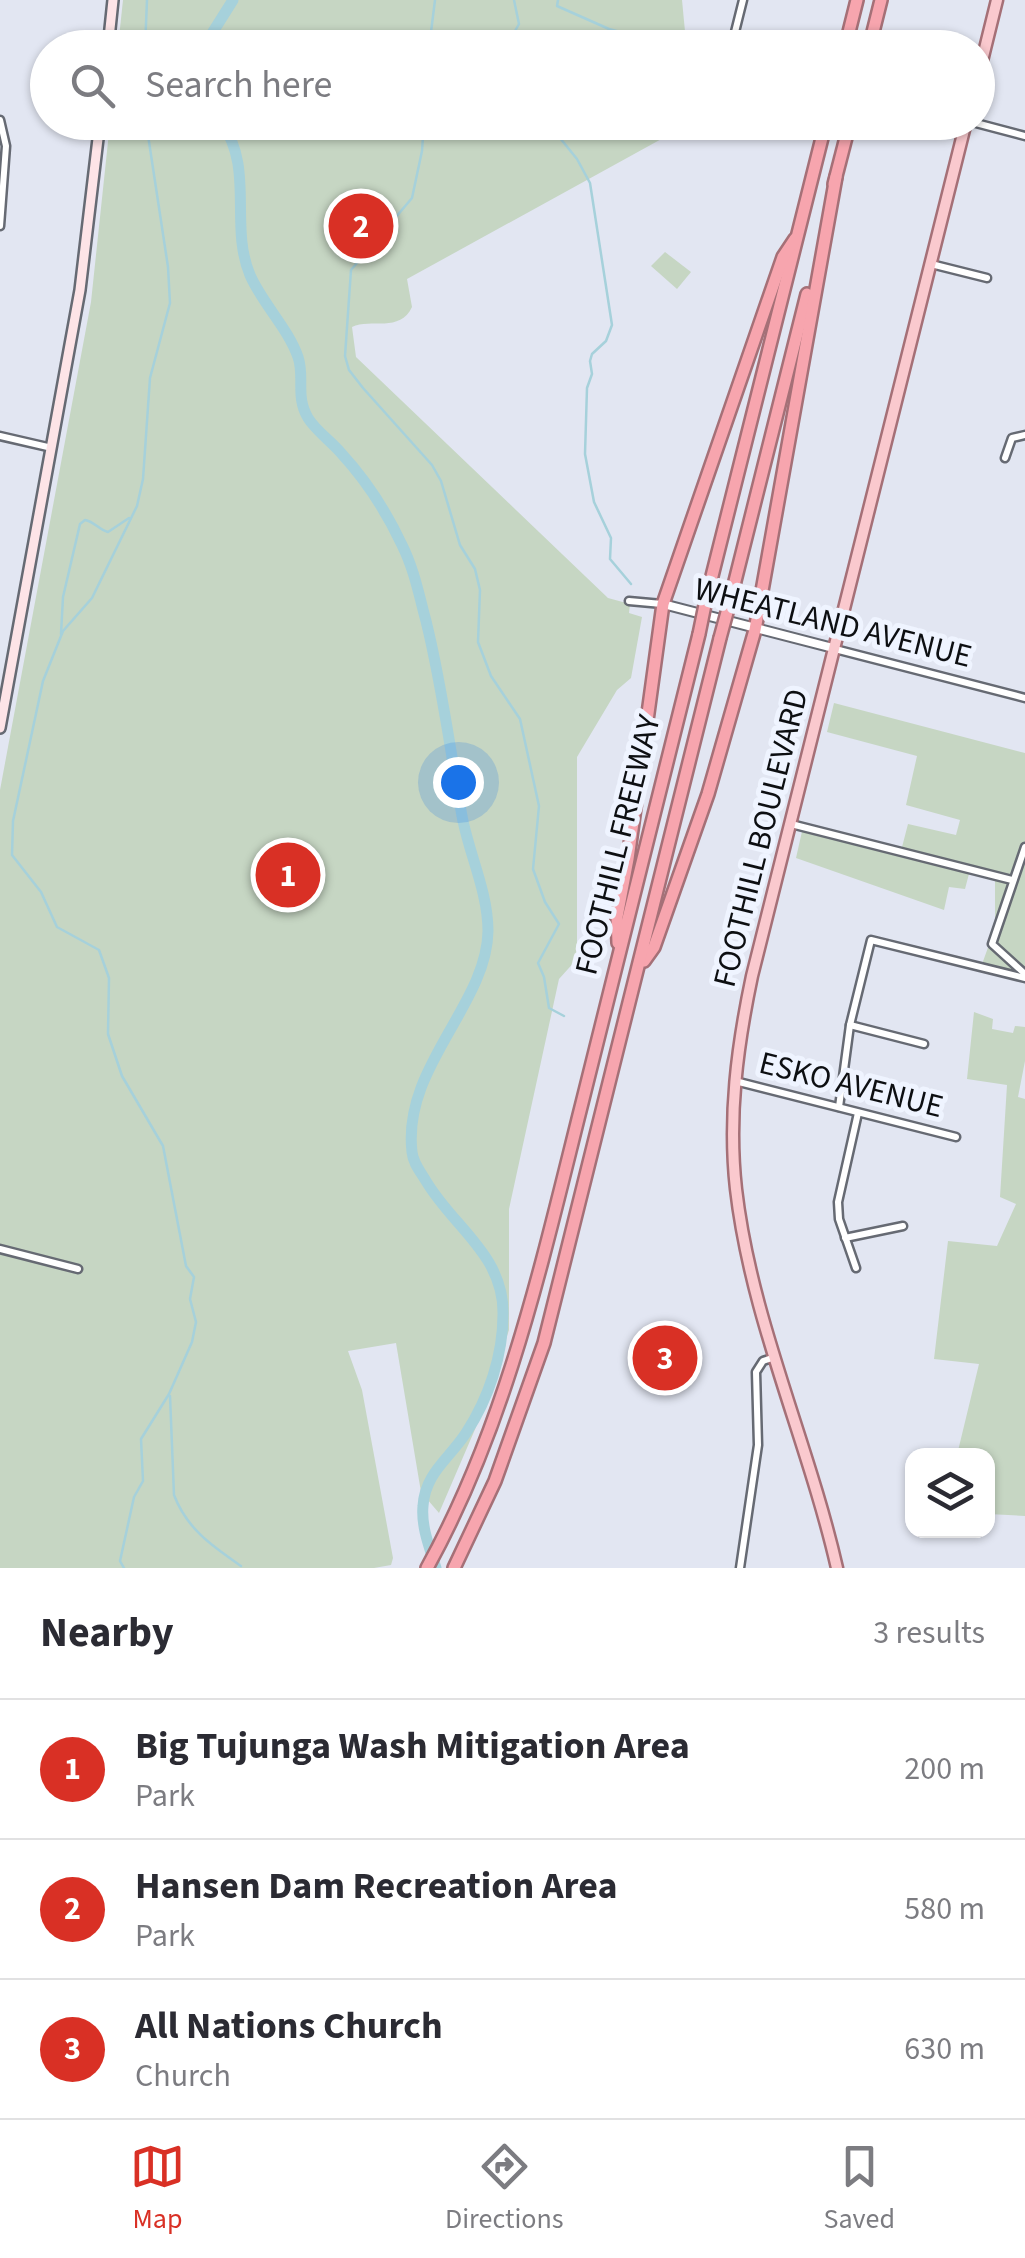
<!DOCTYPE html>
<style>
body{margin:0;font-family:"Source Sans 3",sans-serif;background:#f2f2f3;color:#2b2b33}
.controls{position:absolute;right:30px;bottom:30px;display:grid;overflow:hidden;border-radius:20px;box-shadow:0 2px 8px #0004}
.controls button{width:90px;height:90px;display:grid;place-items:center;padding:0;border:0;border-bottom:2px solid #e1e1e2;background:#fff;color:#2b2b33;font:50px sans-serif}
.you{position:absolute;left:458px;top:782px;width:35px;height:35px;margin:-25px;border:8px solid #fff;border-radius:50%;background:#1a73e8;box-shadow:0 0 0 15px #1a73e833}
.badge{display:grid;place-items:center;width:65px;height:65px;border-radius:50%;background:#d93025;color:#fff;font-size:32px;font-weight:700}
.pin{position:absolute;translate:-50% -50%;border:5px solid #fff;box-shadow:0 2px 10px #0006}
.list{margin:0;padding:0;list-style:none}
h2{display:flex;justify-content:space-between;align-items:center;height:130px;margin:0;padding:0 40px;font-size:42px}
h2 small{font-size:32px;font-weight:400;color:#7c7c81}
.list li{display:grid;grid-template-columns:65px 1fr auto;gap:30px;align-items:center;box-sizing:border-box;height:140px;padding:0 40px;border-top:2px solid #e1e1e2}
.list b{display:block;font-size:38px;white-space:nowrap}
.list p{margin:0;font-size:32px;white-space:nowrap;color:#7c7c81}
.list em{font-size:32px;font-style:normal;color:#7c7c81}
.icon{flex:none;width:55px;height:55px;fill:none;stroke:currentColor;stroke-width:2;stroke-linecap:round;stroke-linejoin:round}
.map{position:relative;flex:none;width:1025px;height:1568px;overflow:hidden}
.search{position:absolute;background:#fff;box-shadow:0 2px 8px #0004;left:30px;right:30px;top:30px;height:110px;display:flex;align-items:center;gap:25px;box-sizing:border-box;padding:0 35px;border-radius:55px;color:#7c7c81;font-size:38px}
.sheet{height:550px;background:#fff}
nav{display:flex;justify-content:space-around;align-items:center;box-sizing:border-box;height:140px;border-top:2px solid #e1e1e2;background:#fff;font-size:28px;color:#7c7c81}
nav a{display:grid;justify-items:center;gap:5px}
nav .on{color:#d93025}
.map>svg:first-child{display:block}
</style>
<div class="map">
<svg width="1025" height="1568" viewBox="0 0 1025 1568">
<rect width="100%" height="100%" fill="#e2e6f2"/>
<!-- green -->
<g fill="#c6d6c3">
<path d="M123,0H682L686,42L681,48L118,47Z"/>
<path d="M110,123H685V126L407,279L412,307C400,333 371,318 352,327L356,357L608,598L630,604L629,613L642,617L631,678L617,690L577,757V959L559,979L509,1209V1330L479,1420L439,1513L421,1492L396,1343L348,1351L362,1390L393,1558L391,1565L374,1568H0V790L91,302Z"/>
<path d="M665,252L691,272L677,289L651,266Z"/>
<path d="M834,703L1025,753V977L981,967L995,928V872L970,870L965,889L949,887L944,910L796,858L803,827L901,851L908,824L956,835L960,820L906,805L917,756L827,732Z"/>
<path d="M974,1012L993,1019L992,1029L1013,1033L1015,1026L1025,1027V1061L1018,1097L1025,1099V1516L988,1514V1456L957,1455L979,1364L934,1359L948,1241L997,1246L1016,1204L1000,1197L1007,1085L967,1079Z"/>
</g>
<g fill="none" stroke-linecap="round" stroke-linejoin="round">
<!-- stream -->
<g stroke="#a6d1db" stroke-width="2.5">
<path d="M514,0L519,24L515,31L520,48"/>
<path d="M558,0L557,6L609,29L679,48"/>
<path d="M145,48L147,0"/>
<path d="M429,48L435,0"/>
<path d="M424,122L422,151L412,198L351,270L345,356L349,370L363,388L432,465L441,481L460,545L475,569L480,590L478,642L491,676L520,719L539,806L533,869L545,902L559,924L538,963L544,977L549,1008L564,1016"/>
<path d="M547,122L577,159L590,183L612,325L606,341L592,354L590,361L592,374L587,388L585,454L594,502L611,538L610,559L631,584"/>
<path d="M61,634L63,597L80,524L85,520C95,522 98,529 108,532L129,518"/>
<path d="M170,1396L174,1495C187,1529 212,1546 241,1566"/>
<path d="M124,1568L120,1561L134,1497L143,1481L141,1439L169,1394L192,1342L196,1322L190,1299L194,1277L186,1266L163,1146L122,1076L108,1034L109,978L99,950L57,927L41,892L12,855L13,821L43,681L63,631L92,598L137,506L143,479L150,378L170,303L168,267L146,122"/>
</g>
<!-- river -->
<g stroke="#a6d1db" stroke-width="11">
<path d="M210,48L211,35L233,0"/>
<path d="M221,122C255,168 229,225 250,275C262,303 288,328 298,357C305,377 295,396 308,418C316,431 331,441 341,453C365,479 387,513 402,545C414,569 419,595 426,621C442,685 450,750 462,816C469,854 488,892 488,931C487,1005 402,1067 412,1152C413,1163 420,1171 426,1181C453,1227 504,1255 503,1314C503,1355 489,1398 466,1433C449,1459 425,1473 423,1506C421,1527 430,1549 436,1568"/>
</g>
<!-- minor casing -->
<g stroke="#666a73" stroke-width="11">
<g id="minor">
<path d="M731,48L743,0"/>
<path d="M0,120L6,146L0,226"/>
<path d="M972,122L1025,136"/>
<path d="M931,264L987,278"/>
<path d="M0,436L52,448"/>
<path d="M1005,458L1012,438L1025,435"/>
<path d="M629,601L662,604"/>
<path d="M835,649L1025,698"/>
<path d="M791,824L1012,880"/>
<path d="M1025,847L992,944L1025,974"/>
<path d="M850,1025L924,1044"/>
<path d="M735,1081L956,1137"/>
<path d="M839,1107L850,1025L871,940L1025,978"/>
<path d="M845,1238L903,1226"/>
<path d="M0,1249L78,1269"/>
<path d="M856,1268L839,1219L838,1202L858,1113"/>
<path d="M740,1568L758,1445L756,1372L763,1361L775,1357"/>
</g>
</g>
<!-- tertiary casing -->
<g stroke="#666a73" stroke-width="12">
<path id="tertiary" d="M663,604L833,648"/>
</g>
<!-- secondary casing -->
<g stroke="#666a73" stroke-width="14">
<g id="secondary">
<path d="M108,48L113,0"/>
<path d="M0,728L80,290L100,122"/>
</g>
</g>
<!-- primary casing -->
<g stroke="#a57077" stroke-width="15">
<g id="primary">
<path d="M978,77L997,0"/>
<path d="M837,1568C808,1441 751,1319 736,1189C728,1117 737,1047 752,976L966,122"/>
</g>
</g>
<!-- motorway casing -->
<g stroke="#a57077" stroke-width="16">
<g id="motorway">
<path d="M845,48L857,0"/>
<path d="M869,48L881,0"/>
<path d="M834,184L850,122"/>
<path d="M706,600L826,122"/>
<path d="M729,605L807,294"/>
<path d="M618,943L617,917L628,859L663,604L783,257L795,239"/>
<path d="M644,961L654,947L708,794L755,630L836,177"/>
<path d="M427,1568C507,1423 542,1262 582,1103C621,947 660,790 699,634"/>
<path d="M454,1568L495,1481L544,1343L720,638"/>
</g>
</g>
<!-- minor -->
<use href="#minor" stroke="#fff" stroke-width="6"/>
<!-- tertiary -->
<use href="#tertiary" stroke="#fff" stroke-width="8"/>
<!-- secondary -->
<use href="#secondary" stroke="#fde4e7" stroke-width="9"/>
<!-- primary -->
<use href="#primary" stroke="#fac9ce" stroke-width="10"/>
<!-- motorway -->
<use href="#motorway" stroke="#f7a5ae" stroke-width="11"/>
<!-- motorway-bridge casing -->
<g stroke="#a57077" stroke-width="16" stroke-linecap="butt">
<g id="motorway-bridge">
<path d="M699,634L706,600"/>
<path d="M720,638L729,605"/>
</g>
</g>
<!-- motorway-bridge -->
<use href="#motorway-bridge" stroke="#f7a5ae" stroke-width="11"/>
</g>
<g text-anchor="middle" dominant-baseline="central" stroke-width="10" stroke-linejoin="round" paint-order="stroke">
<!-- street labels -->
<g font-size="32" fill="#0d0f12" stroke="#eff4ff">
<text transform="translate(833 623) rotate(14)">WHEATLAND AVENUE</text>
<text transform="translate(761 838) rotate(-76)">FOOTHILL BOULEVARD</text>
<text transform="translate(618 845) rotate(-76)">FOOTHILL FREEWAY</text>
<text transform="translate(851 1085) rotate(14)">ESKO AVENUE</text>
</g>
</g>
</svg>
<div class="controls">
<button><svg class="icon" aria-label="layers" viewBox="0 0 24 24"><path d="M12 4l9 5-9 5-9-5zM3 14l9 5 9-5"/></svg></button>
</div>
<div class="you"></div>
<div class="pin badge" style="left:288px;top:875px">1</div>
<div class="pin badge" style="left:361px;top:226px">2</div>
<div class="pin badge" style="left:665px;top:1358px">3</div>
<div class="search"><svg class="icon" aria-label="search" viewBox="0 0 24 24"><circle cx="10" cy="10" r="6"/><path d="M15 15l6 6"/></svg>Search here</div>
</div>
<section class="sheet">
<h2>Nearby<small>3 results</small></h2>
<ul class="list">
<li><span class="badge">1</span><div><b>Big Tujunga Wash Mitigation Area</b><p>Park</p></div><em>200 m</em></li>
<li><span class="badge">2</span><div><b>Hansen Dam Recreation Area</b><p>Park</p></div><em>580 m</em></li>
<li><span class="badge">3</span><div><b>All Nations Church</b><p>Church</p></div><em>630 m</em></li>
</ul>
</section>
<nav>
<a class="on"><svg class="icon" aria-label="map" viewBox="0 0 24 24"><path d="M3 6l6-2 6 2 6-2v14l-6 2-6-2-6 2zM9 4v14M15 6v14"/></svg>Map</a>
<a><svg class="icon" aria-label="directions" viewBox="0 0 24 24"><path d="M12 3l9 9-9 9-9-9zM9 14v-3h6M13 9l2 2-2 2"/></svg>Directions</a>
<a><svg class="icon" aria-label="saved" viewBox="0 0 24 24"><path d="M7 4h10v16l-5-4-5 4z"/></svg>Saved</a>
</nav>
